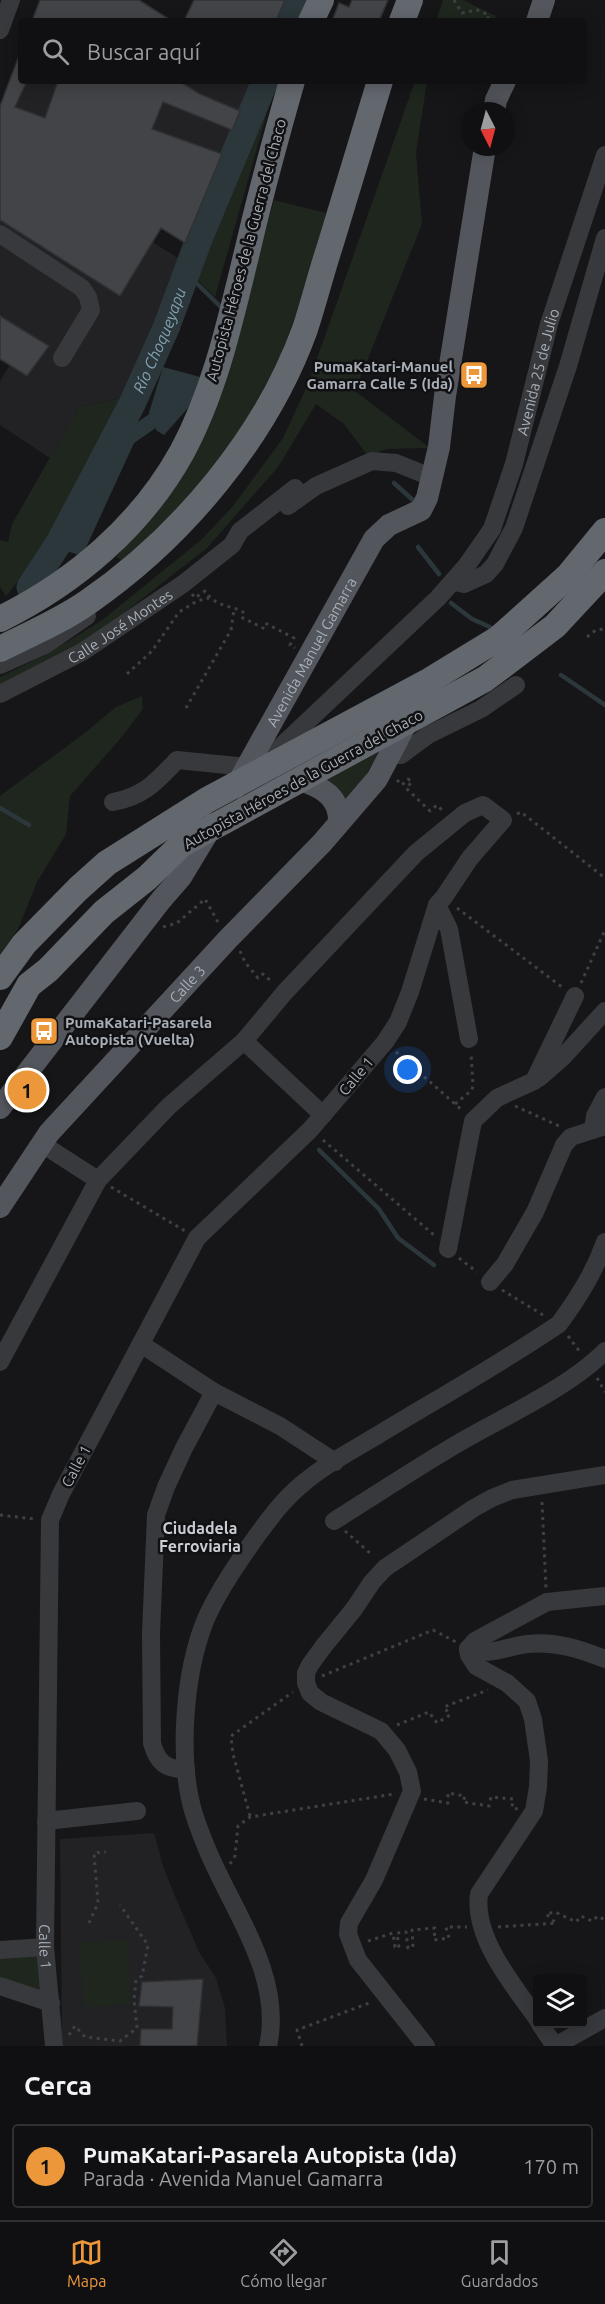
<!DOCTYPE html>
<html lang="es">
<meta charset="utf-8">
<style>
body{margin:0;font-family:Ubuntu,sans-serif;background:#19191b;color:#f1f3f6}
.controls{position:absolute;right:18px;bottom:18px;display:grid;overflow:hidden;border-radius:6px;box-shadow:0 3px 15px #0003}
.controls button{width:54px;height:54px;display:grid;place-items:center;padding:0;border:0;border-bottom:2px solid #303032;background:#101012;color:#f1f3f6;font:30px sans-serif}
.compass{position:absolute;left:461px;top:102px;width:54px;height:54px;border-radius:50%;background:#101012;box-shadow:0 3px 15px #0003;rotate:174deg}
.you{position:absolute;left:408px;top:1070px;width:21px;height:21px;margin:-15px;border:4px solid #fff;border-radius:50%;background:#1a73e8;box-shadow:0 0 0 9px #1a73e833}
.badge{display:grid;place-items:center;width:39px;height:39px;border-radius:50%;background:#ec983a;color:#111;font-size:20px;font-weight:700}
.pin{position:absolute;translate:-50% -50%;border:3px solid #fff;box-shadow:0 2px 6px #0006}
.list{margin:0;padding:0;list-style:none}
h2{display:flex;justify-content:space-between;align-items:center;height:78px;margin:0;padding:0 24px;font-size:26px}
h2 small{font-size:20px;font-weight:400;color:#9c9d9f}
.list li{display:grid;grid-template-columns:39px 1fr auto;gap:18px;align-items:center;box-sizing:border-box;height:84px;margin:0 12px 12px;padding:0 12px;border:2px solid #303032;border-radius:6px}
.list b{display:block;font-size:22px;white-space:nowrap}
.list p{margin:0;font-size:20px;white-space:nowrap;color:#9c9d9f}
.list em{font-size:20px;font-style:normal;color:#9c9d9f}
.icon{flex:none;width:33px;height:33px;fill:none;stroke:currentColor;stroke-width:2;stroke-linecap:round;stroke-linejoin:round}
.map{position:relative;flex:none;width:605px;height:2046px;overflow:hidden}
.search{position:absolute;background:#101012;box-shadow:0 3px 15px #0003;left:18px;right:18px;top:18px;height:66px;display:flex;align-items:center;gap:15px;box-sizing:border-box;padding:0 21px;border-radius:6px;color:#9c9d9f;font-size:22px}
.sheet{height:174px;background:#101012}
nav{display:flex;justify-content:space-around;align-items:center;box-sizing:border-box;height:84px;border-top:2px solid #303032;background:#101012;font-size:16px;color:#9c9d9f}
nav a{display:grid;justify-items:center;gap:3px}
nav .on{color:#ec983a}
.map>svg:first-child{display:block}
</style>
<div class="map">
<svg width="605" height="2046" viewBox="0 0 605 2046">
<rect width="100%" height="100%" fill="#161618"/>
<!-- built -->
<g fill="#222225">
<path d="M21,50V81H251L185,243L0,129V106Z"/>
<path d="M0,148L178,258L126,397L79,407L50,458L0,425V381L10,365L0,359Z"/>
<path d="M154,1833L163,1866L175,1896L199,1952L216,1978L225,2008L227,2046H62L60,1839Z"/>
</g>
<!-- green -->
<g fill="#1e261e">
<path d="M443,0H463L496,16L494,21H436Z"/>
<path d="M261,81H276L215,297L184,267Z"/>
<path d="M415,81H427L416,153L422,224L355,391L430,448L386,449L368,456L344,424L316,404L278,467L207,548L88,641L0,685V677L47,654L101,621L202,539L233,506L283,438L308,384Z"/>
<path d="M274,200L326,213L304,293L278,362L239,433L191,496L123,561L116,557L131,539L217,401Z"/>
<path d="M126,397L56,528L32,564L6,596L0,587V540L8,542L12,524L79,407Z"/>
<path d="M142,696L143,709L120,739L70,796L66,834L37,882L18,929L0,955V796L86,732L116,707Z"/>
<path d="M379,751L366,775L344,801L327,780Z"/>
<path d="M128,1940L132,2004L83,2007L80,1942Z"/>
<path d="M40,1955L43,1990L39,1993L0,1979V1956Z"/>
</g>
<!-- water -->
<path fill="#2c373b" d="M163,367L204,378L195,400L164,435L157,431L148,416Z"/>
<g fill="none" stroke-linecap="round" stroke-linejoin="round">
<!-- stream -->
<g stroke="#2c373b" stroke-width="4.5">
<path d="M186,273L224,310"/>
<path d="M394,483L414,501V504"/>
<path d="M418,547L439,574"/>
<path d="M451,603L472,619L490,627"/>
<path d="M561,675L605,705"/>
<path d="M0,808L29,825"/>
<path d="M319,1150L379,1209L398,1238L434,1265"/>
</g>
<!-- canal -->
<path stroke="#2c373b" stroke-width="15" d="M60,541L78,547L128,438L151,422"/>
<!-- river -->
<g stroke="#2c373b" stroke-width="27">
<path d="M290,21L299,0"/>
<path id="s1" d="M30,587L60,541L132,404L166,328L199,239L265,81"/>
</g>
</g>
<!-- building -->
<g fill="#424448" stroke="#303134" stroke-width="1.5">
<path d="M40,0H139L172,21H32Z"/>
<path d="M194,0H285L276,21H184Z"/>
<path d="M352,0H388L379,21H332L339,3L349,7Z"/>
<path d="M20,53L21,81H27L15,107L45,118L58,81H179L200,94L240,111L232,130L163,102L152,129L222,154L185,243L161,228L120,296L0,220V106Z"/>
<path d="M0,316L49,346L27,376L0,359Z"/>
<path d="M203,1979L197,2046H140L141,2029H172L173,2007L139,2006L142,1982Z"/>
</g>
<g fill="none" stroke-linecap="round" stroke-linejoin="round">
<!-- path -->
<g stroke="#3d4044" stroke-width="3" stroke-dasharray="3 4.5" stroke-linecap="butt">
<path d="M454,0L462,13L477,10L489,15L487,21"/>
<path d="M192,594L195,598L205,591C215,607 231,605 243,612L241,617L263,628L265,623L294,638L290,645L295,648"/>
<path d="M587,637L596,630L605,629"/>
<path d="M127,674L152,651L179,612L197,601L209,598"/>
<path d="M186,708L231,630L234,610"/>
<path d="M397,780L402,785L408,779L412,782L406,788L430,811L437,805L442,810"/>
<path d="M517,814L521,812L605,878"/>
<path d="M457,908L562,987"/>
<path d="M163,927L177,923L205,899L218,922"/>
<path d="M240,951L245,962L258,978L263,974L273,983"/>
<path d="M581,983L605,930"/>
<path d="M396,1052L463,1111"/>
<path d="M455,1104L472,1090L473,1085L471,1053"/>
<path d="M515,1106L559,1126"/>
<path d="M323,1140L434,1235"/>
<path d="M111,1187L185,1231"/>
<path d="M459,1258L477,1272"/>
<path d="M502,1290L543,1315"/>
<path d="M568,1336L580,1352"/>
<path d="M597,1378L605,1392"/>
<path d="M542,1502L546,1588"/>
<path d="M0,1515L34,1519"/>
<path d="M345,1531L373,1556"/>
<path d="M322,1676L433,1630L456,1642"/>
<path d="M397,1725L429,1712L437,1723L450,1715L444,1707L488,1690"/>
<path d="M424,1799L448,1803V1793L465,1796L463,1802L489,1806L491,1797L513,1799L512,1808L518,1809"/>
<path d="M250,1816L233,1754L231,1736L293,1692"/>
<path d="M230,1864L235,1856L238,1826L250,1817L394,1794"/>
<path d="M89,1923L98,1903L94,1853L106,1852"/>
<path d="M498,1927L556,1923L546,1914L555,1912L576,1922L581,1916L592,1921L598,1916L605,1920"/>
<path d="M368,1941L393,1933L395,1947L399,1948L397,1933L406,1932L408,1948L413,1947L412,1930L435,1928L434,1940L449,1938L446,1927H467"/>
<path d="M69,2035L75,2026L85,2037L120,2041L137,2028L134,2000L136,1980L142,1976L148,1945L120,1905"/>
<path d="M302,2046L297,2030L372,2002"/>
</g>
<!-- minor -->
<g stroke="#37393d" stroke-width="18">
<path d="M0,30L11,0"/>
<path d="M0,234L82,288L88,297L91,310L62,358"/>
<path d="M288,506L316,486L372,461L396,463L431,477"/>
<path d="M454,582L464,584L486,574L495,564L514,528L568,366L605,238"/>
<path d="M0,665L45,645L87,616"/>
<path id="s2" d="M0,694L82,652L183,584L232,545L240,531L295,488"/>
<path d="M390,754L401,755L428,735L481,709L516,685"/>
<path id="s3" d="M113,802C144,796 156,782 177,760L247,767L276,751L438,598L467,565L492,529L514,464L549,324L605,155"/>
<path d="M437,905L449,929L469,1039"/>
<path d="M244,1041L323,1115"/>
<path d="M539,1078L563,1057L605,1011"/>
<path d="M593,1129L595,1116L605,1097"/>
<path d="M42,1144L98,1180"/>
<path d="M448,1249L473,1121L497,1098L534,1081L575,996"/>
<path d="M490,1282L505,1264L535,1212L564,1145L571,1137L605,1126"/>
<path d="M141,1344L214,1392L280,1426L335,1462"/>
<path id="s4" d="M0,1362L98,1180L169,1106L244,1041L285,992L416,853L465,813L483,805L503,820L470,858L444,897L437,905L410,992L398,1022L385,1042L310,1130L197,1238L61,1494L50,1520L45,1947L54,2046"/>
<path d="M334,1521C377,1494 419,1466 462,1441C506,1416 571,1386 605,1351"/>
<path d="M468,1649C489,1657 507,1646 528,1644C555,1641 580,1649 605,1659"/>
<path d="M186,1769C166,1770 157,1762 152,1743L151,1633L156,1515L166,1487L184,1448L214,1392"/>
<path d="M46,1821L137,1811"/>
<path d="M0,1950L45,1947"/>
<path d="M0,1986L51,2003"/>
<path d="M538,2020C514,1986 473,1938 479,1894L534,1811L538,1787L539,1761L533,1719L527,1701L507,1683L476,1666L469,1655L468,1649L475,1641L547,1602L605,1596"/>
<path d="M540,2024L555,2046L605,2018"/>
<path d="M268,2046C284,1974 230,1908 205,1844C201,1834 197,1824 194,1814C178,1763 184,1682 201,1632C210,1603 238,1562 256,1537C270,1518 283,1500 301,1485C324,1465 353,1450 378,1435C439,1398 500,1364 559,1324C578,1298 594,1273 605,1242"/>
<path d="M426,2046L358,1960L348,1934L349,1923L374,1880L412,1791L408,1772L397,1750L381,1731L321,1702L310,1693L306,1683V1673L310,1665L323,1647L354,1609L372,1582L385,1568L474,1508L492,1498L512,1490L605,1475"/>
</g>
<!-- major -->
<g stroke="#53565c" stroke-width="22">
<path d="M537,21L544,0"/>
<path d="M494,111L496,100L505,81"/>
<path d="M300,780C322,787 340,797 339,822"/>
<path id="s5" d="M235,788L374,539L389,525L421,510L427,498L439,447L445,396L485,147"/>
<path d="M0,1108L161,900L181,877L213,824"/>
<path id="s6" d="M0,1207L49,1133L229,938L322,843L377,779L407,722"/>
</g>
<!-- highway -->
<g stroke="#63676e" stroke-width="26">
<path d="M311,21L321,0"/>
<path d="M402,21L410,0"/>
<path d="M0,619C75,582 141,526 182,452C216,389 231,317 248,248C261,192 276,137 292,81"/>
<path d="M0,649C30,634 61,621 88,602C182,537 266,437 305,329C314,302 321,273 330,246C347,191 363,136 380,81"/>
<path d="M0,977L24,944L78,889L107,863L207,800L427,682L499,638L568,576L605,531"/>
<path d="M0,1037L29,985L48,970L104,912L147,878L182,844L485,679L555,626L605,572"/>
</g>
</g>
<!-- icons -->
<defs>
<g id="bus-square" transform="scale(1.5)"><rect x="-9" y="-9" width="18" height="18" rx="4" fill="#ec983a" stroke="#111113"/><path d="M-5-6H5V4H4V6H2V4H-2V6H-4V4H-5ZM-3.5-4V0h7V-4ZM-3.5 1.2v1.5H-2V1.2ZM2 1.2v1.5H3.5V1.2Z" fill="#fff"/></g>
</defs>
<g fill-rule="evenodd">
<use href="#bus-square" x="474" y="375"/>
<use href="#bus-square" x="44" y="1031"/>
</g>
<g text-anchor="middle" dominant-baseline="central" stroke-width="5" stroke-linejoin="round" paint-order="stroke">
<!-- street labels -->
<g font-size="15" fill="#a8afb7" stroke="#111113">
<text transform="translate(246 250) rotate(-75)">Autopista Héroes de la Guerra del Chaco</text>
<text stroke="none"><textPath href="#s3" startOffset="656">Avenida 25 de Julio</textPath></text>
<text stroke="none"><textPath href="#s2" startOffset="138">Calle José Montes</textPath></text>
<text stroke="none"><textPath href="#s5" startOffset="156">Avenida Manuel Gamarra</textPath></text>
<text transform="translate(303 779) rotate(-29)">Autopista Héroes de la Guerra del Chaco</text>
<text stroke="none"><textPath href="#s6" startOffset="292">Calle 3</textPath></text>
<text transform="translate(356 1076) rotate(-50)">Calle 1</text>
<text transform="translate(76 1466) rotate(-62)">Calle 1</text>
<text stroke="none"><textPath href="#s4" startOffset="2043">Calle 1</textPath></text>
</g>
<!-- poi labels -->
<g font-size="15" font-weight="bold" fill="#a8afb7" stroke="#111113" text-anchor="end">
<text x="453" y="366">PumaKatari-Manuel<tspan x="453" dy="17">Gamarra Calle 5 (Ida)</tspan></text>
<text x="65" y="1022" text-anchor="start">PumaKatari-Pasarela<tspan x="65" dy="17">Autopista (Vuelta)</tspan></text>
</g>
<!-- water labels -->
<g font-size="16" font-style="italic" fill="#81a1b1" stroke="#111113">
<text stroke="none"><textPath href="#s1" startOffset="279">Río Choqueyapu</textPath></text>
</g>
<!-- neighbourhood labels -->
<g font-size="16" font-weight="bold" fill="#c9cdd4" stroke="#111113">
<text x="200" y="1528">Ciudadela<tspan x="200" dy="18">Ferroviaria</tspan></text>
</g>
</g>
</svg>
<div class="controls">
<button><svg class="icon" aria-label="layers" viewBox="0 0 24 24"><path d="M12 4l9 5-9 5-9-5zM3 14l9 5 9-5"/></svg></button>
</div>
<svg class="compass" viewBox="-18 -18 36 36"><path d="M0-13l5 13h-10z" fill="#e53935"/><path d="M0 13l5-13h-10z" fill="#9c9d9f"/></svg>
<div class="you"></div>
<div class="pin badge" style="left:27px;top:1090px">1</div>
<div class="search"><svg class="icon" aria-label="search" viewBox="0 0 24 24"><circle cx="10" cy="10" r="6"/><path d="M15 15l6 6"/></svg>Buscar aquí</div>
</div>
<section class="sheet">
<h2>Cerca<small></small></h2>
<ul class="list">
<li><span class="badge">1</span><div><b>PumaKatari-Pasarela Autopista (Ida)</b><p>Parada · Avenida Manuel Gamarra</p></div><em>170 m</em></li>
</ul>
</section>
<nav>
<a class="on"><svg class="icon" aria-label="map" viewBox="0 0 24 24"><path d="M3 6l6-2 6 2 6-2v14l-6 2-6-2-6 2zM9 4v14M15 6v14"/></svg>Mapa</a>
<a><svg class="icon" aria-label="directions" viewBox="0 0 24 24"><path d="M12 3l9 9-9 9-9-9zM9 14v-3h6M13 9l2 2-2 2"/></svg>Cómo llegar</a>
<a><svg class="icon" aria-label="saved" viewBox="0 0 24 24"><path d="M7 4h10v16l-5-4-5 4z"/></svg>Guardados</a>
</nav>
